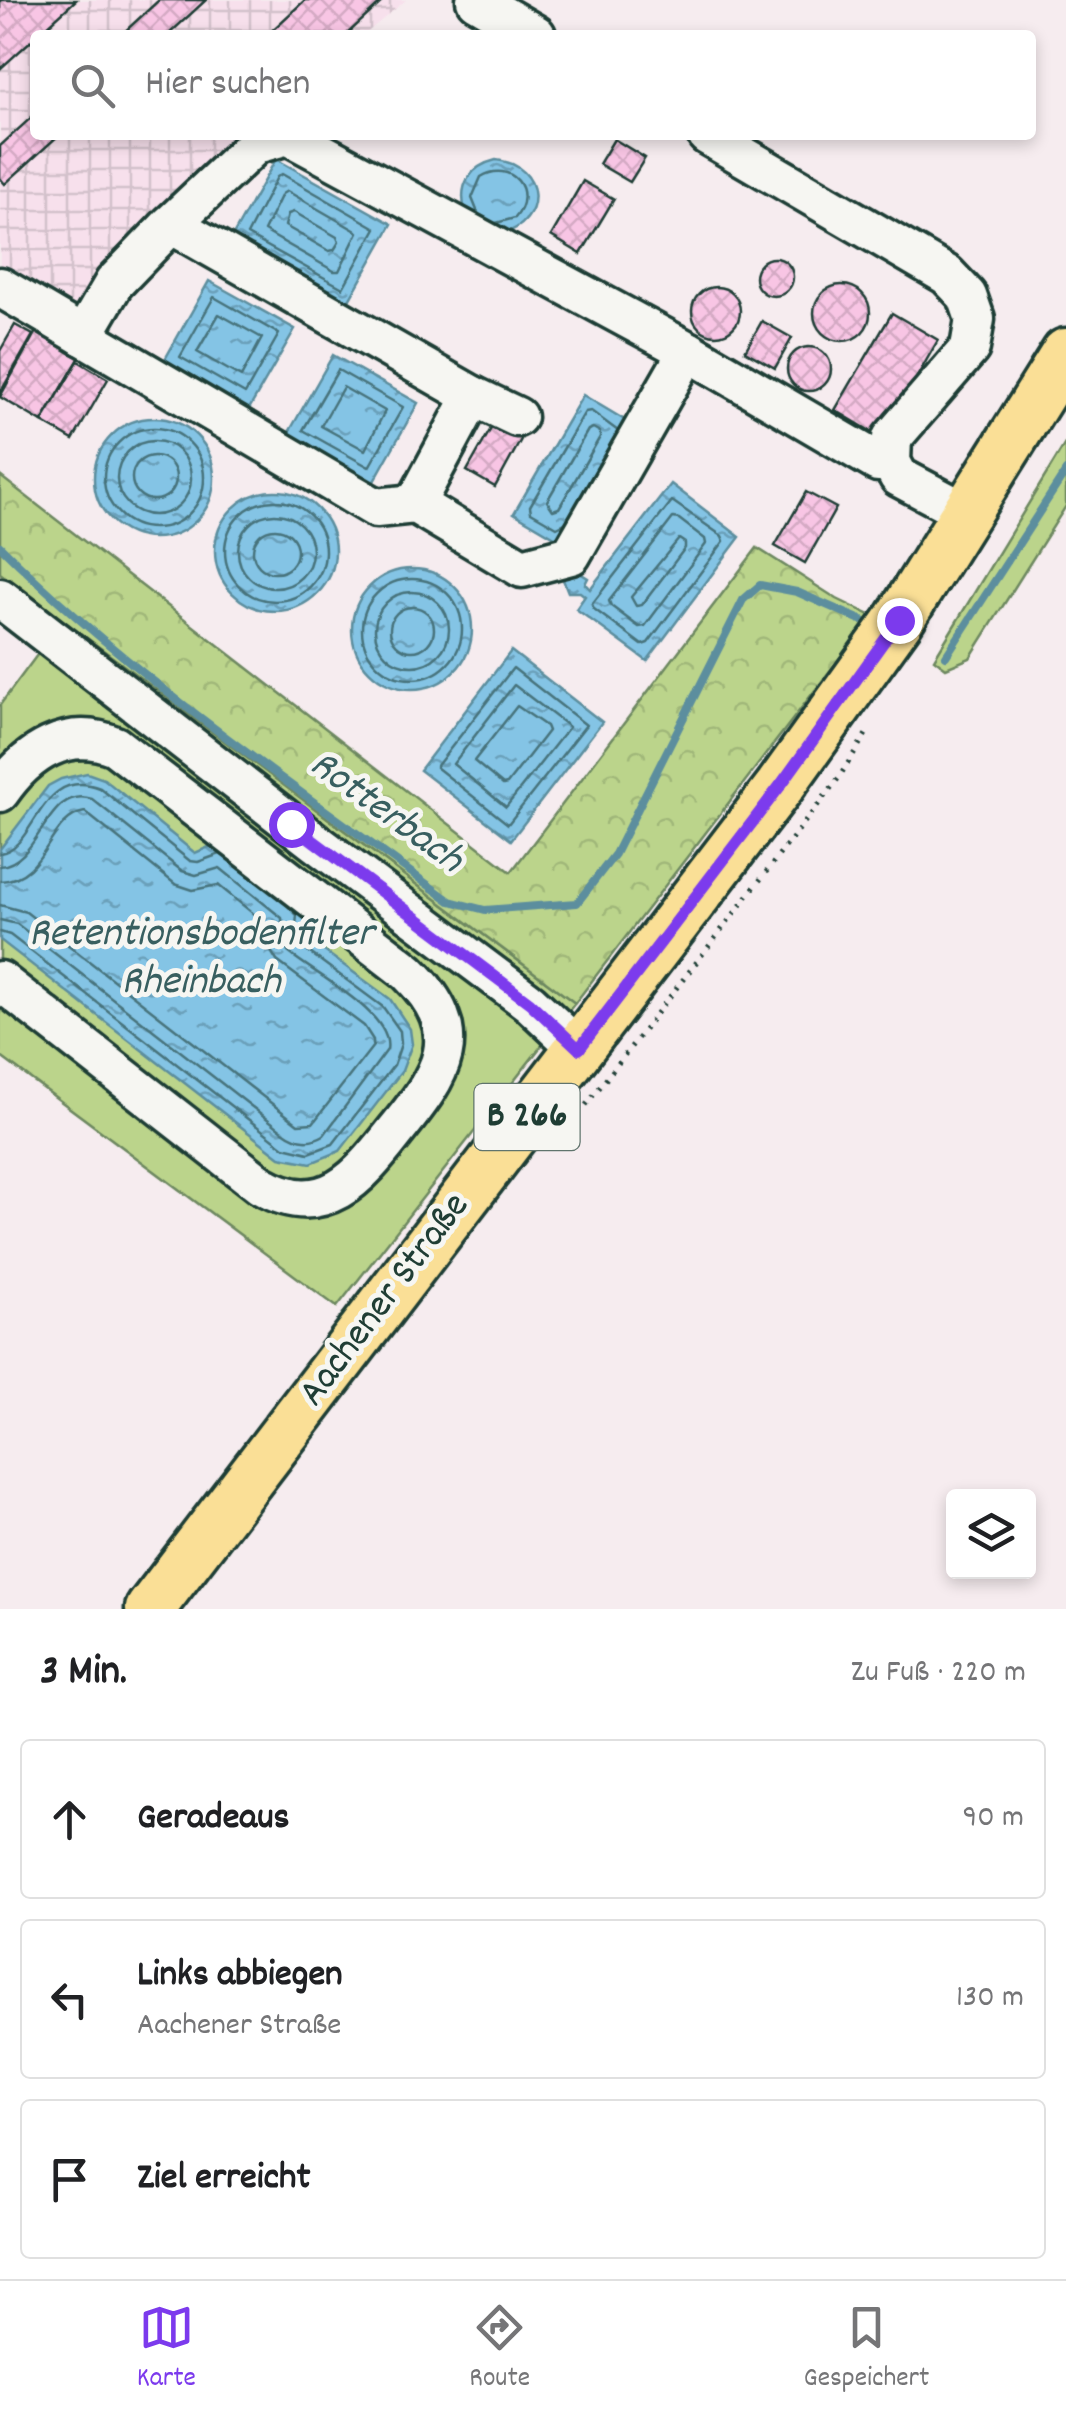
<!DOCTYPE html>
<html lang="de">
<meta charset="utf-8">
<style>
body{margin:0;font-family:Dekko,sans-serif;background:#f6f6f6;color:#202124}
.controls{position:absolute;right:30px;bottom:30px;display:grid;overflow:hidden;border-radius:10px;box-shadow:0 5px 15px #0003}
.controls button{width:90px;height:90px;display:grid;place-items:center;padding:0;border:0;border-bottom:2px solid #e0e0e0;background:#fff;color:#202124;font:50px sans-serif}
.stop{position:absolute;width:30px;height:30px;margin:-22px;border:8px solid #7c3aed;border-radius:50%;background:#fff}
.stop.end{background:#7c3aed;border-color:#fff;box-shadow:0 2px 10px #0008}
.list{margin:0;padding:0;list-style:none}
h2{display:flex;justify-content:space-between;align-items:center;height:130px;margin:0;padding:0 40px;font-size:42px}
h2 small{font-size:32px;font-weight:400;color:#757577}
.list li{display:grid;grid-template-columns:65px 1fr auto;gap:30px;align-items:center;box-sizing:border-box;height:160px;margin:0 20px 20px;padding:0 20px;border:2px solid #e0e0e0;border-radius:10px}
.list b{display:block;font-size:38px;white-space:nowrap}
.list p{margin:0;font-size:32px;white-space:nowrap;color:#757577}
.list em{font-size:32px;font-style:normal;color:#757577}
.icon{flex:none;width:55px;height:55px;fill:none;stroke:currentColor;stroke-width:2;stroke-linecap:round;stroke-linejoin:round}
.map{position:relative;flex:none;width:1066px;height:1609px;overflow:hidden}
.search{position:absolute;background:#fff;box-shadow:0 5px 15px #0003;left:30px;right:30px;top:30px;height:110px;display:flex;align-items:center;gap:25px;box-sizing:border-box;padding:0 35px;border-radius:10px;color:#757577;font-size:38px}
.sheet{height:670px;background:#fff}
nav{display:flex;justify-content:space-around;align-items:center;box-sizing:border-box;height:140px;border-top:2px solid #e0e0e0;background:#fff;font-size:28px;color:#757577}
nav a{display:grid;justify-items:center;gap:5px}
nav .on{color:#7c3aed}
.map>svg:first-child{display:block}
</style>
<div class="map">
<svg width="1066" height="1609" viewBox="0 0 1066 1609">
<defs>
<pattern id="industrial-grid" width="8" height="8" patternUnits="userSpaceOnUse" patternTransform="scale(2.5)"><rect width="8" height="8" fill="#f7e0ec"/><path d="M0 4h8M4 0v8" fill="none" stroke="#d3c1cb"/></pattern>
<pattern id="forest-crowns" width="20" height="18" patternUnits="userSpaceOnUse" patternTransform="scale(2.5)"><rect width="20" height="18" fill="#bbd48b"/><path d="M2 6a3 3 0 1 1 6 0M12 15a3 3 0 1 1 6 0" fill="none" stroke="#a0b779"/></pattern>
<pattern id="water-ripples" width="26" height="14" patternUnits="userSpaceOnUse" patternTransform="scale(2.5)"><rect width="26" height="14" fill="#84c4e5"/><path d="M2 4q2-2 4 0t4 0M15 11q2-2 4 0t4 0" fill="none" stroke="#6ba0ba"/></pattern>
<pattern id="building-cross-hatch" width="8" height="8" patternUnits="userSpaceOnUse" patternTransform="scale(2.5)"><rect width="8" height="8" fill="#f8c5e4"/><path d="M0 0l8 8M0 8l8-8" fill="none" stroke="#d4aac4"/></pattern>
</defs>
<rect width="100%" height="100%" fill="#f6ecef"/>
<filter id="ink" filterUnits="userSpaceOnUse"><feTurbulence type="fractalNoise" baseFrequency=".01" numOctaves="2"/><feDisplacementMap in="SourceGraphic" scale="20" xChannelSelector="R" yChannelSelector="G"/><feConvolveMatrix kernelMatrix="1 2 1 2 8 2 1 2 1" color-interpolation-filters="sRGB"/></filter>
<g filter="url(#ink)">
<!-- industrial -->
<path fill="url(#industrial-grid)" d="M0,0H406L364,35H35V135H244L175,193L82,302L53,309L0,276Z"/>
<!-- grass -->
<g fill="#bbd48b" stroke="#6d8860" stroke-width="2.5">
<path d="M1066,442V506L970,658L946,668L934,659Z"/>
<path d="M63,620L575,1003L337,1307L0,1056V705Z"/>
</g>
<!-- forest -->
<path fill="url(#forest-crowns)" stroke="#6d8860" stroke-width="2.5" d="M0,476L511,872L757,548L837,599L872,616L575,1003L0,573Z"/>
<!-- water -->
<g fill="url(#water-ripples)" stroke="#5c8e9e" stroke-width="2.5">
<path d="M276,159L392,224L347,304L231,239Z"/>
<path d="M496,160C545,165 548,223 501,234L465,210C458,184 471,166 496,160Z"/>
<path d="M209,281L295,329L249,409L164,361Z"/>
<path d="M333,355L418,403L373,483L288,434Z"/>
<path d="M583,395L633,425L565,543L514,513Z"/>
<circle cx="154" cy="478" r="60"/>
<path d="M671,484L740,537L647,661L576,609L585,596L580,592H568L562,577L575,570L588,578L585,584L590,589Z"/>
<circle cx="275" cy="551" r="60"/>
<circle cx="412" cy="629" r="60"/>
<path d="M511,651L602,722L511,840L420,770Z"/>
<path d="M87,773L104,779L195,853L223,841L309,910L305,937L390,999L410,1029L412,1044L402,1071L340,1151L311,1163L280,1157L0,940V849L48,786L61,779Z"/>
</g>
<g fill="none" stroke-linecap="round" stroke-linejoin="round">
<!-- shore -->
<g stroke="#47737b" stroke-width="2.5">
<path d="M282,174L376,228L343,288L247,235L277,177Z"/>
<path d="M287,191L358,232L339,271H334L264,231L282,194Z"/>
<path d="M294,212L337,237L339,242L334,250L329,251L285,226L288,214Z"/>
<path d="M478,213L472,198L481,177C511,159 538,191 515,218L496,223"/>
<path d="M214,297L279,334L245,394L180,357Z"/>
<path d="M219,314L262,338L241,377L197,352Z"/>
<path d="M338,370L403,407L369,467L303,430Z"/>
<path d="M343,387L385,411L365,450L321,426Z"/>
<path d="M593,428L600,432V437L559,508L553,510L547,501L588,430Z"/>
<circle cx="154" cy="478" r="50"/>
<circle cx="154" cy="478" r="37"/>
<circle cx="154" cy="478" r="22"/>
<path d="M672,501L722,536L724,541L648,643L642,645L594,609L592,604Z"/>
<circle cx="275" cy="551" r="50"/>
<circle cx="275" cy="551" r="37"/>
<path d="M673,518L679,519L705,539L706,544L645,626L639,627L611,606L609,601Z"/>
<path d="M565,523L557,527L531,512L530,506L585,412L591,411L618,431"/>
<circle cx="275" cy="551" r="22"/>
<path d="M679,539L685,543V548L642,605L636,606L631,597Z"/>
<circle cx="412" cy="629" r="50"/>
<circle cx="412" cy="629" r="37"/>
<circle cx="412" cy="629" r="22"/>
<path d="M513,668L586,725L508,824L436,767Z"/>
<path d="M514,685L569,727L506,807L453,764Z"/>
<path d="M517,706L546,726L548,731L507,784L503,785L474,761Z"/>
<path d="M0,853C36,849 39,765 100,788L190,861L198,862L220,854"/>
<path d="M0,866C41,863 46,784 92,799L182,871L196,875L220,868L282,918L283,941L288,952C314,974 394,1014 387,1050L324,1135C309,1144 296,1141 283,1131L17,924L0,920"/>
<path d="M0,881C48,879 47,818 85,812L175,884L193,890L218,885L266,924L269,948L277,961L364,1026L373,1040V1046L313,1123L298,1124L26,912L0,905"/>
<path d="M0,932L10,935L284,1147L309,1153L333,1144L394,1065L401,1044L400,1031L383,1007L298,944L295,936L297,915L289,907"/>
</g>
<!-- stream -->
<g stroke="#5c8e9e" stroke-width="8">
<path d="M0,546C135,680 297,788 450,901L485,910L577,903L615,854L743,600L760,585L797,592L863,621"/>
<path d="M946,656L1066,471"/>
</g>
</g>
<!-- building -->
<g fill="url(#building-cross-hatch)" stroke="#1f3d34" stroke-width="2.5">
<path d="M0,0H76L0,69Z"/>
<path d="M159,0H206L168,35H121Z"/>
<path d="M305,0H384L346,35H267Z"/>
<path d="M35,114V135H59L5,184L0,178V146Z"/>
<path d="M614,139L645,158L630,182L599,164Z"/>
<path d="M583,181L614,199L581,254L551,236Z"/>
<circle cx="774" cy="277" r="19"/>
<circle cx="842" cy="313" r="28"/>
<circle cx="716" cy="311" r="24"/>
<path d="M892,313L938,340L882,438L835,410Z"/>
<path d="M762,321L792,338L775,368L745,351Z"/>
<path d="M15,325L33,335L0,393V351Z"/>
<path d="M39,326L83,352L42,422L0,397Z"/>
<circle cx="809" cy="369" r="22"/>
<path d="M78,361L108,379L73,440L42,422Z"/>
<path d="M497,418L524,434L495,487L467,471Z"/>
<path d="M806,492L836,508L805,563L775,546Z"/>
</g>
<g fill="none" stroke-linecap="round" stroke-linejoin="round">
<!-- minor casing -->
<g stroke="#1f3d34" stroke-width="45">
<g id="minor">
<path d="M476,0L536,35"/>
<path d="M707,135L947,275L967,296L975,319L970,348L892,438L891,462L899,477L967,513"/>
<path d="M171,224L473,396L517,417"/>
<path d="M0,287L376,508L415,504L522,568L571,555L688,351"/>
<path d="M83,336L114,283L171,224L256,144L288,135L688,351L878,462H891"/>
<path d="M415,504L473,396"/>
<path d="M0,598L315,842L530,1003L579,1049"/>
<path d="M0,792C27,753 67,726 115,746L408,972C471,1034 442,1074 395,1132C359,1178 324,1221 261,1185L0,981"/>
</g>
</g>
<!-- major casing -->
<g stroke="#1f3d34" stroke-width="55">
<path id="major" d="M150,1609L780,786L899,620L1066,353"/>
</g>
<!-- path -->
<path stroke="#1f3d34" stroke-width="5" stroke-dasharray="2.5 8" stroke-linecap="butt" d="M586,1105L838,779L868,731"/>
<!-- minor -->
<use href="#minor" stroke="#f6f6f2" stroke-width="38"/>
<!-- major -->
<use href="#major" stroke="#fadf96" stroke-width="48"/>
</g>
</g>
<g fill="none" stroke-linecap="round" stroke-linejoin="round" filter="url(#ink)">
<!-- route -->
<path stroke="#7c3aed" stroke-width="12" d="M291,824L530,1003L579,1049L780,786L899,620"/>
</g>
<g text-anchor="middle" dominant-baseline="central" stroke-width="10" stroke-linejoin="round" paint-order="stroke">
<!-- shield labels -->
<rect fill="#f6f6f2" stroke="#60746d" stroke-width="2.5" x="474.5" y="1084" width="105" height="66" rx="8"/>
<g font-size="38" font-weight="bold" fill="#1f3d34">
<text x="527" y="1117">B 266</text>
</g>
<!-- street labels -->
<g font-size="40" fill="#1f3d34" stroke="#f6f6f2">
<text transform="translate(386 1301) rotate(-53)">Aachener Straße</text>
</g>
<!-- water labels -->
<g font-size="42" font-style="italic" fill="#385f60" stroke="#f6f6f2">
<text transform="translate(385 814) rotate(36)">Rotterbach</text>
<text x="201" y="936">Retentionsbodenfilter<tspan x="201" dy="48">Rheinbach</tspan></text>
</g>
</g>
</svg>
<div class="controls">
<button><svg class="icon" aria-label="layers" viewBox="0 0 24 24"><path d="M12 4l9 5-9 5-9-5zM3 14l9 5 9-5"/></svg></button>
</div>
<div class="stop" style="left:291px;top:824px"></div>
<div class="stop end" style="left:899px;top:620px"></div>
<div class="search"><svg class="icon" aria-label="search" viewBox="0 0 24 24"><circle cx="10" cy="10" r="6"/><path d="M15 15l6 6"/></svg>Hier suchen</div>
</div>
<section class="sheet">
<h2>3 Min.<small>Zu Fuß · 220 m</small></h2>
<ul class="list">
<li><svg class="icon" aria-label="ahead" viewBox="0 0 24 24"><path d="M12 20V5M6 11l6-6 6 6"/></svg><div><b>Geradeaus</b></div><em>90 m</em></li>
<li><svg class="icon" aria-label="left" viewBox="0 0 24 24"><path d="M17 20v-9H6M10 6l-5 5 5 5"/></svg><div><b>Links abbiegen</b><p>Aachener Straße</p></div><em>130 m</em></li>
<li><svg class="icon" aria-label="arrive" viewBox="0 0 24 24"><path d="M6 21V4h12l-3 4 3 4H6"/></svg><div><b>Ziel erreicht</b></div></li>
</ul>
</section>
<nav>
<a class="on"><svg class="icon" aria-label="map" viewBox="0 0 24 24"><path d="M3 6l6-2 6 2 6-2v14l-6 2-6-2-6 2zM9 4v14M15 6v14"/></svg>Karte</a>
<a><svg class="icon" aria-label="directions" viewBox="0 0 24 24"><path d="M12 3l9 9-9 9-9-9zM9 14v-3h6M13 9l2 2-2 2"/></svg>Route</a>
<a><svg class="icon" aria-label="saved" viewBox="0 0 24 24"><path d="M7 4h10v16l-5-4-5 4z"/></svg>Gespeichert</a>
</nav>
